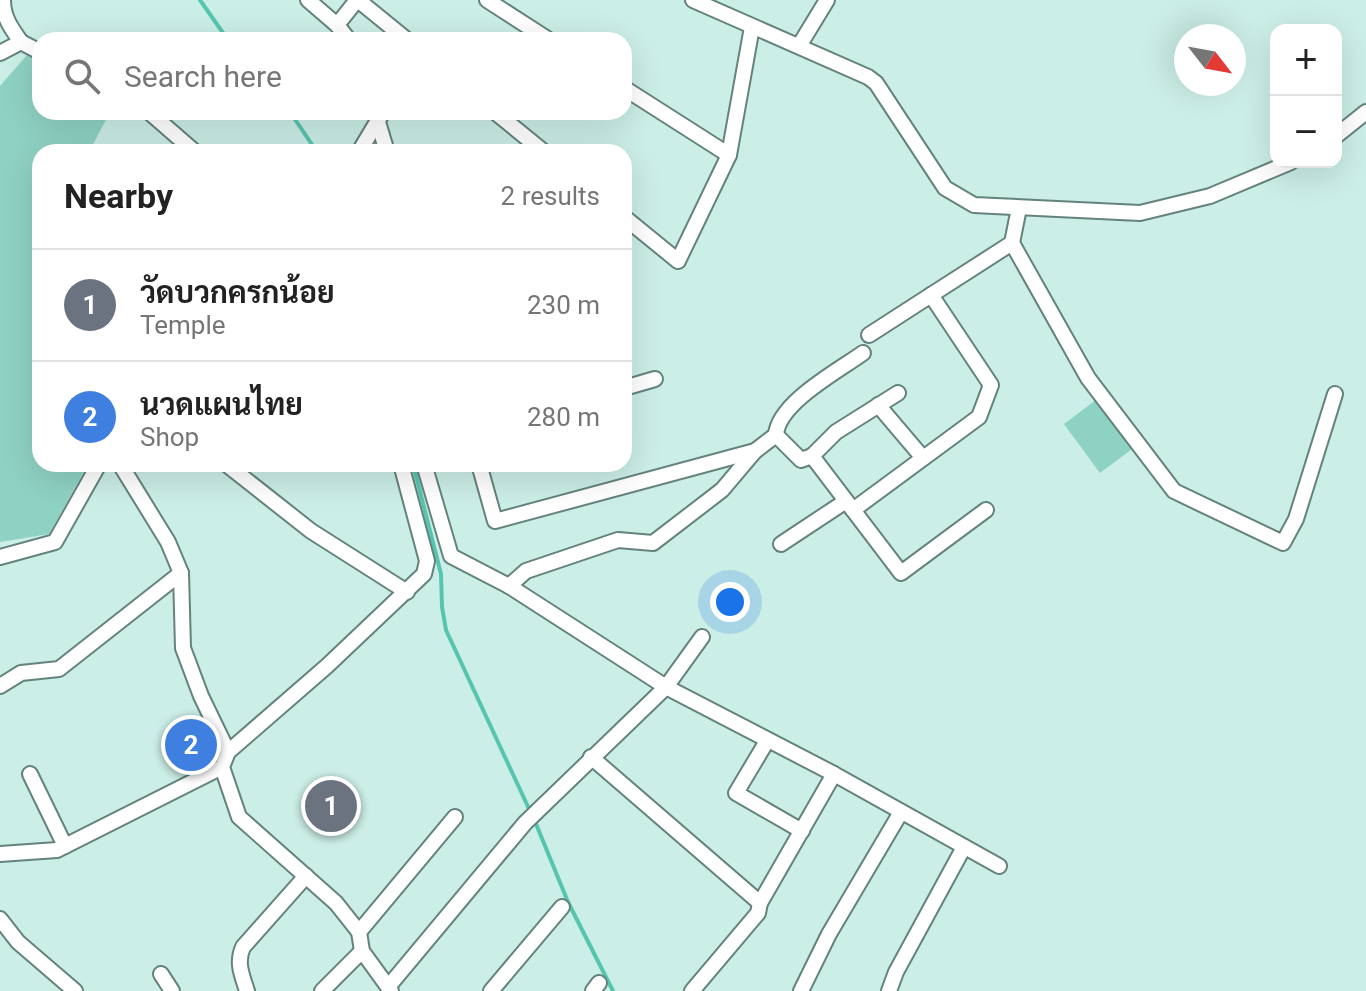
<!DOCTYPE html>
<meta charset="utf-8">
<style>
body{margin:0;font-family:Roboto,Sarabun,sans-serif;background:#f2f2f2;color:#222}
.controls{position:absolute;right:24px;top:24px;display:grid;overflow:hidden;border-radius:16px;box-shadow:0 8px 32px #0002}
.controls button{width:72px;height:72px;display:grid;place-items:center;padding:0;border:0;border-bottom:2px solid #e0e0e0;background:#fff;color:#222;font:40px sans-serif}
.compass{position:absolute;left:1174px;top:24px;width:72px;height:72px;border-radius:50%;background:#fff;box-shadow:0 8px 32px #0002;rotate:121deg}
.you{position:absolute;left:730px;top:602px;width:28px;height:28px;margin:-20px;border:6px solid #fff;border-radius:50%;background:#1a73e8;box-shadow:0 0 0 12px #1a73e833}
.badge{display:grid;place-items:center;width:52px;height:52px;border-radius:50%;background:#922e95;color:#fff;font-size:26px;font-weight:700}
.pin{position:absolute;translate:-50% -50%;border:4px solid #fff;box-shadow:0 2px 8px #0006}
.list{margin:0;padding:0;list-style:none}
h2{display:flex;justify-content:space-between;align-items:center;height:104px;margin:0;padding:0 32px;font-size:34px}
h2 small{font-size:26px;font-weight:400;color:#767676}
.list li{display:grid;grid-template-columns:52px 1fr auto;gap:24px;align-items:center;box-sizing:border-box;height:112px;padding:0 32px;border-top:2px solid #e0e0e0}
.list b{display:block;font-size:30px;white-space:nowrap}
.list p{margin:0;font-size:26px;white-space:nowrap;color:#767676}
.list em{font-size:26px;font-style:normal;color:#767676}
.icon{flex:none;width:44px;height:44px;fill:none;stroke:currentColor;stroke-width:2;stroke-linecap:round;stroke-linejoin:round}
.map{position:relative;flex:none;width:1366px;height:991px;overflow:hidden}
.search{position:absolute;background:#fff;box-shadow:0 8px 32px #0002;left:32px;top:32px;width:600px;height:88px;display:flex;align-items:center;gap:20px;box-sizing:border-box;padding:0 28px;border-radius:24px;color:#767676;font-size:30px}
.panel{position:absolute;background:#fff;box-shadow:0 8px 32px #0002;left:32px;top:144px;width:600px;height:328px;border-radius:24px}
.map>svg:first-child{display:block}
</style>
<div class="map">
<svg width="1366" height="991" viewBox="0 0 1366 991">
<rect width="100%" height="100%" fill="#cbeee6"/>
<!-- green -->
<g fill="#8ed2c3">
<path d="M28,54L40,61V112H110L89,152H40V464H88L49,534L0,542V86Z"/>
<path d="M1096,400L1132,449L1100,473L1064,424Z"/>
</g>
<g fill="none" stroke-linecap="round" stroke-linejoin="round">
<!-- stream -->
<g stroke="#56c5b0" stroke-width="4">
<path d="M200,0L228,40"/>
<path d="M290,112L317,152"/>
<path d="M413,464L441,574L442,607L446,630L530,811"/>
<path d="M534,819L568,902L613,991"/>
</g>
<!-- street casing -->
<g stroke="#64837c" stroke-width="18">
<g id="street">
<path d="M3,0C3,17 11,28 21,42"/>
<path d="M308,0L337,25L349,40"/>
<path d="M358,0L407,40"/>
<path d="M487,0L549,40"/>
<path d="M693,0L868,77L876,83L945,188L974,205L1140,213L1210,196L1291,162"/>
<path d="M337,25L357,0"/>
<path d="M799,46L827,0"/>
<path d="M0,53L21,42L40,52"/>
<path d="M624,88L729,155"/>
<path d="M149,112L195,152"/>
<path d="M495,112L544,152"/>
<path d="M378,122L387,152"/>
<path d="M1336,136L1366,112"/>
<path d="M359,152L383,112"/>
<path d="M624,217L678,261L729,155L752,27"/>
<path d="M1012,243L1088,378L1174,491L1283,543L1296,519L1335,394"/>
<path d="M869,335L931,295"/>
<path d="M624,388L655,379"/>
<path d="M878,405L923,458"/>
<path d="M776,435L801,460L812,456L901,573L986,510"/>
<path d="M776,435C778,403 838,371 863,353"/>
<path d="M812,456L836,432L898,393"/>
<path d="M120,464L168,542L181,573L183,648L201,696L228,752"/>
<path d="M226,464L311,531L407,592"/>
<path d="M424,464L451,556L509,586L666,687L834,774L999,866"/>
<path d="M479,464L495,521L755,451L776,435"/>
<path d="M853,510L979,417L991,385L931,295L1012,243L1019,208"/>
<path d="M781,544L846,501"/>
<path d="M0,557L55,542L99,464"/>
<path d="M509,586L526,571L618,540L653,543L722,490L755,451"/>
<path d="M0,686L21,673L59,669L181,573"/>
<path d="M767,741L736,793L802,831"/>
<path d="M591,757L760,903"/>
<path d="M30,774L65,846"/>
<path d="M0,854L57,850L222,767"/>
<path d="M0,919L18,942L75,991"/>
<path d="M359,932L455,817"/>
<path d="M161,974L172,991"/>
<path d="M388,987L525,823L666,687L702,637"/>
<path d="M247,991C242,975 236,963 243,947L306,876"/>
<path d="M322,991L362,951"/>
<path d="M391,991L362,951L359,932L336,903L239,817L222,767L228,752L327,666L424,574L427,561L401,464"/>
<path d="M491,991L562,907"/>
<path d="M593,991L599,983"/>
<path d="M692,991L758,913L760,903L834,774"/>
<path d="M801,991L829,934L901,812"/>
<path d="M889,991L896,972L964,847"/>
</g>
</g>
<!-- street -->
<use href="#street" stroke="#fff" stroke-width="14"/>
</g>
</svg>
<div class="controls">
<button>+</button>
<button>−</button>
</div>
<svg class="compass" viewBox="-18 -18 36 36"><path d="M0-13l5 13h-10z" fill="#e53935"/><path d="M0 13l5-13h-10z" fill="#767676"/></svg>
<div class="you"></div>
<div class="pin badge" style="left:331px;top:806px;background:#6b7280">1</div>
<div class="pin badge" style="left:191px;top:745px;background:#3f7fe0">2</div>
<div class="search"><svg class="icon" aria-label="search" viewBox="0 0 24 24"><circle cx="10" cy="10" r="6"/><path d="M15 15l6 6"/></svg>Search here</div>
<section class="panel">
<h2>Nearby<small>2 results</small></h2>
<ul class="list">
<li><span class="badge" style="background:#6b7280">1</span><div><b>วัดบวกครกน้อย</b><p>Temple</p></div><em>230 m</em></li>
<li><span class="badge" style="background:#3f7fe0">2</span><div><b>นวดแผนไทย</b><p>Shop</p></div><em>280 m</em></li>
</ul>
</section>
</div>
